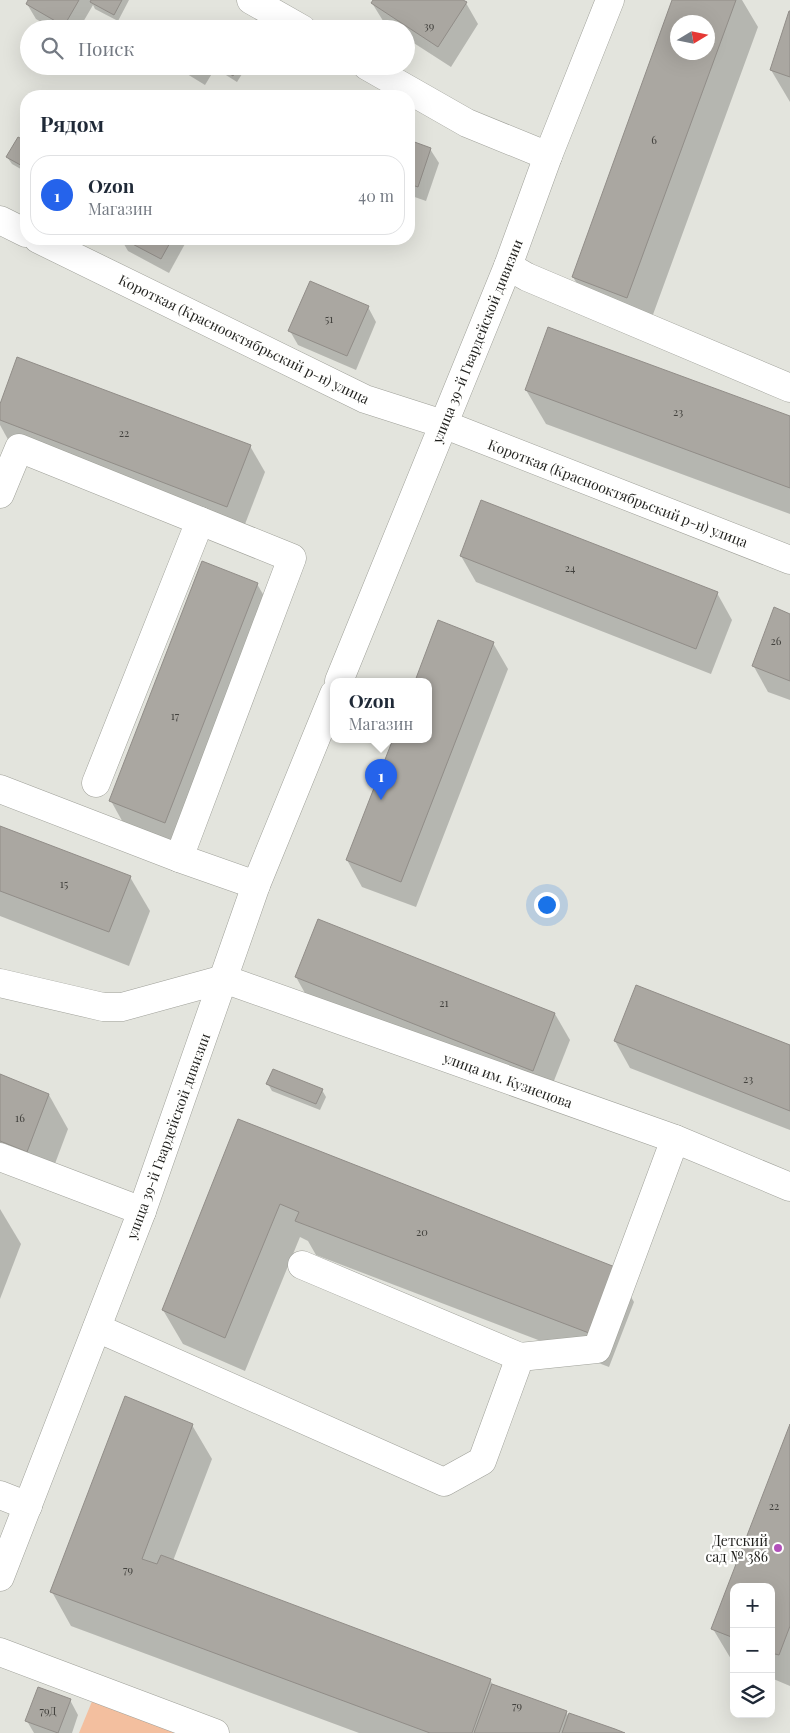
<!DOCTYPE html>
<html lang="ru">
<meta charset="utf-8">
<style>
body{margin:0;font-family:"Playfair Display",serif;background:#f2f2f3;color:#1f2937}
.controls{position:absolute;right:15px;bottom:15px;display:grid;overflow:hidden;border-radius:10px;box-shadow:0 5px 20px #0002}
.controls button{width:45px;height:45px;display:grid;place-items:center;padding:0;border:0;border-bottom:1px solid #e0e1e3;background:#fff;color:#1f2937;font:25px sans-serif}
.compass{position:absolute;left:670px;top:15px;width:45px;height:45px;border-radius:50%;background:#fff;box-shadow:0 5px 20px #0002;rotate:80deg}
.you{position:absolute;left:546px;top:904px;width:18px;height:18px;margin:-12px;border:4px solid #fff;border-radius:50%;background:#1a73e8;box-shadow:0 0 0 8px #1a73e833}
.badge{display:grid;place-items:center;width:32px;height:32px;border-radius:50%;background:#2563eb;color:#fff;font-size:16px;font-weight:700}
.pin{position:absolute;translate:-50% -41px;filter:drop-shadow(0 1px 2px #0008)}
.pin::after{content:'';position:absolute;top:26px;width:18px;height:15px;background:inherit;clip-path:polygon(0 0,100% 0,50% 100%)}
.popup{position:absolute;left:330px;top:678px;width:102px;height:65px;box-sizing:border-box;display:grid;place-content:center;border-radius:10px;background:#fff;filter:drop-shadow(0 1px 4px #0005);font-size:16px;white-space:nowrap;color:#747a83}
.popup b{font-size:19px;color:#1f2937}
.popup::after{content:'';position:absolute;left:50%;top:100%;margin-left:-10px;border:10px solid transparent;border-top-color:#fff}
.list{margin:0;padding:0;list-style:none}
h2{display:flex;justify-content:space-between;align-items:center;height:65px;margin:0;padding:0 20px;font-size:21px}
h2 small{font-size:16px;font-weight:400;color:#747a83}
.list li{display:grid;grid-template-columns:32px 1fr auto;gap:15px;align-items:center;box-sizing:border-box;height:80px;margin:0 10px 10px;padding:0 10px;border:1px solid #e0e1e3;border-radius:20px}
.list b{display:block;font-size:19px;white-space:nowrap}
.list p{margin:0;font-size:16px;white-space:nowrap;color:#747a83}
.list em{font-size:16px;font-style:normal;color:#747a83}
.icon{flex:none;width:28px;height:28px;fill:none;stroke:currentColor;stroke-width:2;stroke-linecap:round;stroke-linejoin:round}
.map{position:relative;flex:none;width:790px;height:1733px;overflow:hidden}
.search{position:absolute;background:#fff;box-shadow:0 5px 20px #0002;left:20px;top:20px;width:395px;height:55px;display:flex;align-items:center;gap:12px;box-sizing:border-box;padding:0 18px;border-radius:28px;color:#747a83;font-size:19px}
.panel{position:absolute;background:#fff;box-shadow:0 5px 20px #0002;left:20px;top:90px;width:395px;height:155px;border-radius:20px}
.map>svg:first-child{display:block}
</style>
<div class="map">
<svg width="790" height="1733" viewBox="0 0 790 1733">
<rect width="100%" height="100%" fill="#e3e4dd"/>
<!-- green -->
<path fill="#f3bf9f" d="M95,1694L199,1733H79Z"/>
<!-- shadow -->
<g fill="#0003" fill-rule="evenodd">
<path d="M30,0H129L118,21L95,9L93,5L79,29H53L36,19L27,4Z"/>
<path d="M374,0H461L466,3L478,24L451,67L406,38V29H392L385,24L372,3Z"/>
<path d="M674,0H742L758,27L647,331L593,311L573,277ZM678,22H708V52H678Z"/>
<path d="M790,13V102L771,70Z"/>
<path d="M174,66H247L237,82L218,70L216,67L205,85Z"/>
<path d="M18,138L26,143V172L12,164L7,157Z"/>
<path d="M409,141L430,149L439,163L426,201L409,195Z"/>
<path d="M121,239H185L186,242L169,273L128,251Z"/>
<path d="M368,307L376,322L356,370L298,345L290,331Z"/>
<path d="M526,390L790,417V514L546,424Z"/>
<path d="M0,407L250,446L265,472L242,532L11,445L0,425Z"/>
<path d="M461,556L717,593L732,620L711,674L476,582Z"/>
<path d="M257,584L277,618L185,857L130,835L111,801Z"/>
<path d="M790,615V700L768,692L753,665Z"/>
<path d="M439,622L493,643L508,669L416,907L362,887L347,860L394,739H428V681H416Z"/>
<path d="M0,827L130,877L150,911L129,966L0,916Z"/>
<path d="M296,977L555,1014L570,1040L548,1096L311,1004Z"/>
<path d="M615,1041L790,1047V1130L630,1068Z"/>
<path d="M0,1075L49,1095L68,1129L47,1185L0,1167Z"/>
<path d="M268,1084L322,1090L326,1097L320,1110L272,1091Z"/>
<path d="M239,1120L614,1268L634,1302L609,1367L316,1255L308,1241L300,1237L245,1371L183,1344L163,1310Z"/>
<path d="M0,1209L21,1244L0,1299Z"/>
<path d="M192,1425L212,1459L173,1561L490,1680L493,1685L566,1712L569,1717L622,1733H359L71,1626L52,1592Z"/>
<path d="M790,1427V1686L771,1678V1587H734V1664L713,1629Z"/>
<path d="M70,1700L78,1715L72,1733H34L27,1721Z"/>
</g>
<!-- building -->
<g fill="#aaa7a1" stroke="#918d88" fill-rule="evenodd">
<path d="M28,0H79L64,26L26,4Z"/>
<path d="M91,0H122L114,15L90,2Z"/>
<path d="M373,0H463L467,2L438,47L371,3Z"/>
<path d="M672,0H736L627,298L572,277ZM678,22H708V52H678Z"/>
<path d="M789,11H790V77L770,70Z"/>
<path d="M199,21L211,29H194Z"/>
<path d="M218,66H239L233,76Z"/>
<path d="M18,137L26,141V168L6,157Z"/>
<path d="M409,140L431,148L418,187L409,184Z"/>
<path d="M123,239H172L161,259Z"/>
<path d="M310,281L369,306L347,356L288,331Z"/>
<path d="M548,327L790,416V488L525,390Z"/>
<path d="M17,357L251,445L227,507L0,420V404Z"/>
<path d="M481,500L718,592L696,649L460,556Z"/>
<path d="M202,561L258,583L165,823L109,801Z"/>
<path d="M774,607L790,614V681L752,666Z"/>
<path d="M438,620L494,642L401,882L346,860L393,739H428V681H415Z"/>
<path d="M0,826L131,876L109,932L0,891Z"/>
<path d="M318,919L555,1013L533,1071L295,977Z"/>
<path d="M636,985L790,1045V1111L614,1041Z"/>
<path d="M273,1069L323,1089L316,1104L266,1084Z"/>
<path d="M0,1074L49,1094L27,1152L0,1141Z"/>
<path d="M238,1119L615,1267L589,1333L295,1221L299,1212L280,1204L225,1338L162,1310Z"/>
<path d="M125,1396L193,1424L142,1559L157,1564L161,1555L491,1679L472,1733H430L50,1592Z"/>
<path d="M790,1424V1626L779,1655L771,1653V1587H734V1638L711,1629Z"/>
<path d="M492,1684L567,1711L559,1733H474Z"/>
<path d="M38,1687L71,1699L58,1733L25,1721Z"/>
<path d="M569,1713L615,1729L625,1733H562Z"/>
</g>
<g fill="none" stroke-linecap="round" stroke-linejoin="round">
<!-- minor casing -->
<g stroke="#9fa099" stroke-width="29">
<g id="minor">
<path d="M251,0L302,29"/>
<path d="M367,66L467,123L548,156"/>
<path d="M0,220L26,233"/>
<path d="M38,239L365,399L443,424L790,560"/>
<path d="M508,266L527,277L790,388"/>
<path d="M0,494L19,448L292,558L179,858"/>
<path d="M96,783L200,521"/>
<path d="M0,789L179,858L256,885"/>
<path d="M0,983L103,1007H122L224,979L675,1139L790,1187"/>
<path d="M0,1157L142,1211"/>
<path d="M302,1265L520,1357"/>
<path d="M97,1328L444,1482L482,1461L520,1357L597,1349L675,1139"/>
<path d="M0,1495L28,1506"/>
<path d="M0,1652L215,1733"/>
</g>
</g>
<!-- major casing -->
<g stroke="#9fa099" stroke-width="29">
<g id="major">
<path d="M339,681L508,266L548,156L610,0"/>
<path d="M0,1577L142,1211L256,885L334,694"/>
</g>
</g>
<!-- minor -->
<use href="#minor" stroke="#fff" stroke-width="28"/>
<!-- major -->
<use href="#major" stroke="#fff" stroke-width="28"/>
</g>
<!-- markers -->
<circle fill="#b251ba" stroke="#fffffe" stroke-width="2" cx="778" cy="1548" r="5"/>
<g text-anchor="middle" dominant-baseline="central" stroke-width="4.5" stroke-linejoin="round" paint-order="stroke">
<!-- number labels -->
<g font-size="11" fill="#42413d">
<text x="429" y="25">39</text>
<text x="654" y="139">6</text>
<text x="329" y="318">51</text>
<text x="678" y="411">23</text>
<text x="124" y="432">22</text>
<text x="570" y="567">24</text>
<text x="776" y="640">26</text>
<text x="175" y="715">17</text>
<text x="64" y="883">15</text>
<text x="444" y="1002">21</text>
<text x="748" y="1078">23</text>
<text x="20" y="1117">16</text>
<text x="422" y="1231">20</text>
<text x="774" y="1505">22</text>
<text x="128" y="1569">79</text>
<text x="517" y="1705">79</text>
<text x="48" y="1710">79Д</text>
</g>
<!-- street labels -->
<g font-size="14" fill="#1f1f1c" stroke="#fffffe">
<text transform="translate(244 339) rotate(26)">Короткая (Краснооктябрьский р-н) улица</text>
<text transform="translate(477 341) rotate(-68)">улица 39-й Гвардейской дивизии</text>
<text transform="translate(618 493) rotate(21)">Короткая (Краснооктябрьский р-н) улица</text>
<text transform="translate(508 1080) rotate(20)">улица им. Кузнецова</text>
<text transform="translate(168 1136) rotate(-70)">улица 39-й Гвардейской дивизии</text>
</g>
<!-- poi labels -->
<g font-size="14" fill="#1f1f1c" stroke="#fffffe" text-anchor="end">
<text x="768" y="1540">Детский<tspan x="768" dy="16">сад № 386</tspan></text>
</g>
</g>
</svg>
<div class="controls">
<button>+</button>
<button>−</button>
<button><svg class="icon" aria-label="layers" viewBox="0 0 24 24"><path d="M12 4l9 5-9 5-9-5zM3 14l9 5 9-5"/></svg></button>
</div>
<svg class="compass" viewBox="-18 -18 36 36"><path d="M0-13l5 13h-10z" fill="#e53935"/><path d="M0 13l5-13h-10z" fill="#747a83"/></svg>
<div class="you"></div>
<div class="pin badge" style="left:381px;top:800px">1</div>
<div class="popup"><b>Ozon</b>Магазин</div>
<div class="search"><svg class="icon" aria-label="search" viewBox="0 0 24 24"><circle cx="10" cy="10" r="6"/><path d="M15 15l6 6"/></svg>Поиск</div>
<section class="panel">
<h2>Рядом<small></small></h2>
<ul class="list">
<li><span class="badge">1</span><div><b>Ozon</b><p>Магазин</p></div><em>40 m</em></li>
</ul>
</section>
</div>
